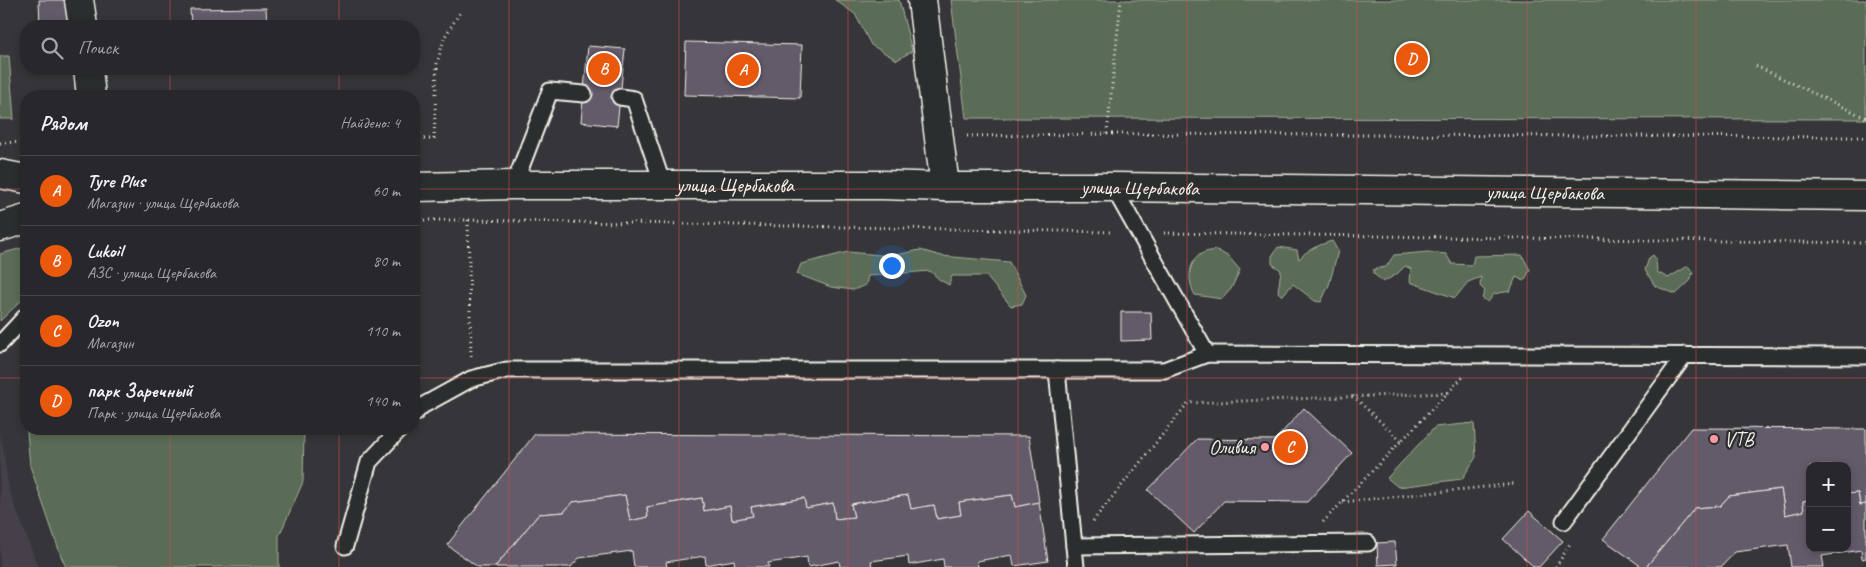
<!DOCTYPE html>
<html lang="ru">
<meta charset="utf-8">
<style>
body{margin:0;font-family:Caveat,sans-serif;background:#343438;color:#f1f3f6}
.controls{position:absolute;right:15px;bottom:15px;display:grid;overflow:hidden;border-radius:10px;box-shadow:0 2px 8px #0003}
.controls button{width:45px;height:45px;display:grid;place-items:center;padding:0;border:0;border-bottom:1px solid #444448;background:#28282c;color:#f1f3f6;font:25px sans-serif}
.you{position:absolute;left:891px;top:265px;width:18px;height:18px;margin:-12px;border:4px solid #fff;border-radius:50%;background:#1a73e8;box-shadow:0 0 0 8px #1a73e833}
.badge{display:grid;place-items:center;width:32px;height:32px;border-radius:50%;background:#ea580c;color:#fff;font-size:16px;font-weight:700}
.pin{position:absolute;translate:-50% -50%;border:2px solid #fff;box-shadow:0 1px 5px #0006}
.list{margin:0;padding:0;list-style:none}
h2{display:flex;justify-content:space-between;align-items:center;height:65px;margin:0;padding:0 20px;font-size:21px}
h2 small{font-size:16px;font-weight:400;color:#a5a6a9}
.list li{display:grid;grid-template-columns:32px 1fr auto;gap:15px;align-items:center;box-sizing:border-box;height:70px;padding:0 20px;border-top:1px solid #444448}
.list b{display:block;font-size:19px;white-space:nowrap}
.list p{margin:0;font-size:16px;white-space:nowrap;color:#a5a6a9}
.list em{font-size:16px;font-style:normal;color:#a5a6a9}
.icon{flex:none;width:28px;height:28px;fill:none;stroke:currentColor;stroke-width:2;stroke-linecap:round;stroke-linejoin:round}
.map{position:relative;flex:none;width:1866px;height:567px;overflow:hidden}
.search{position:absolute;background:#28282c;box-shadow:0 2px 8px #0003;left:20px;top:20px;width:400px;height:55px;display:flex;align-items:center;gap:12px;box-sizing:border-box;padding:0 18px;border-radius:20px;color:#a5a6a9;font-size:19px}
.panel{position:absolute;background:#28282c;box-shadow:0 2px 8px #0003;left:20px;top:90px;width:400px;height:345px;border-radius:20px}
.map>svg:first-child{display:block}
</style>
<div class="map">
<svg width="1866" height="567" viewBox="0 0 1866 567">
<rect width="100%" height="100%" fill="#36363a"/>
<filter id="ink" filterUnits="userSpaceOnUse"><feTurbulence type="fractalNoise" baseFrequency=".02" numOctaves="2"/><feDisplacementMap in="SourceGraphic" scale="10" xChannelSelector="R" yChannelSelector="G"/><feConvolveMatrix kernelMatrix="1 2 1 2 8 2 1 2 1" color-interpolation-filters="sRGB"/></filter>
<g filter="url(#ink)">
<!-- built -->
<path fill="#444148" d="M0,429L9,490L38,567H0Z"/>
<!-- green -->
<g fill="#5a6c55" stroke="#a7ae9e">
<path d="M835,0H899L912,51L897,60L871,45L855,14Z"/>
<path d="M951,0H1866V119L966,118Z"/>
<path d="M0,56H9L14,119H0Z"/>
<path d="M1332,241L1338,251L1329,285L1321,302L1315,301L1293,284L1282,296L1278,292L1281,270L1272,264V256L1278,247L1297,250L1299,259C1308,249 1319,245 1332,241Z"/>
<path d="M26,247V296L0,321V254Z"/>
<path d="M920,250L942,256L1009,262L1026,295L1022,304L1011,306L986,276H952L949,285L940,280L930,271L868,276L866,285L853,290L831,287L797,274L801,264L848,252L891,256Z"/>
<path d="M1217,250L1229,257L1240,270L1231,289L1222,299L1195,295C1188,283 1187,263 1201,254C1205,251 1212,251 1217,250Z"/>
<path d="M1428,252L1446,254L1452,264L1472,265L1474,256L1522,255L1530,270L1524,281L1516,277L1510,291L1494,294L1488,302L1482,298L1485,291L1480,286L1481,277L1468,282L1455,298L1410,282L1411,269L1405,266L1397,274L1383,282L1373,273L1374,269L1386,267L1394,255Z"/>
<path d="M1653,255L1656,259L1657,272L1668,278L1688,266L1693,272L1690,281L1676,294L1655,286L1645,270L1649,258Z"/>
<path d="M26,385V429H304L303,482L279,536V567H66L61,556L30,466L23,387Z"/>
<path d="M1474,423L1476,457L1462,479L1398,487L1387,478L1435,427Z"/>
</g>
<!-- building -->
<g fill="#645a6a" stroke="#f4f1e8">
<path d="M39,0H74V26H40Z"/>
<path d="M266,8L267,26H191L190,9Z"/>
<path d="M686,42L802,45L800,98L684,95Z"/>
<path d="M588,46L625,49L617,126L581,122Z"/>
<path d="M1121,312H1151L1152,340L1121,341Z"/>
<path d="M1304,408L1352,453L1307,502L1224,501L1194,533L1148,490L1197,439L1275,440Z"/>
<path d="M1691,428L1866,429V504L1860,505L1858,493L1847,494V466H1810V500L1803,501L1804,511L1785,515L1781,489L1729,496L1720,506L1695,508L1646,567H1642L1603,539Z"/>
<path d="M535,434L1029,436L1039,502L1015,507L1012,495L959,502L961,515L937,519L934,505L911,509L908,495L851,504L854,517L835,519L833,503L806,508L804,498L751,507L753,516L732,520L730,506L704,511L702,498L647,507L648,517L630,521L625,495L573,502L564,512L539,514L495,567H478L447,545Z"/>
<path d="M1781,489L1785,515L1804,511L1803,501L1810,500V548H1847V494L1858,493L1860,505L1866,504V558L1862,559L1861,550L1822,556L1824,567H1791L1788,545L1735,552L1721,567H1646L1695,508L1720,506L1729,496Z"/>
<path d="M625,495L630,521L648,517L647,507L702,498L704,511L730,506L732,520L753,516L751,507L804,498L806,508L833,503L835,519L854,517L851,504L908,495L911,509L934,505L937,519L961,515L959,502L1012,495L1015,507L1039,502L1048,561L1014,566L1012,555L977,561L978,567H944L943,559L909,565L908,556L871,561L872,567H840L839,561L808,567L807,557L768,563L769,567H735L734,560L706,565L705,556L666,562L667,567H634L632,551L579,558L571,567H495L539,514L564,512L573,502Z"/>
<path d="M1529,511L1563,541L1539,567H1534L1503,539Z"/>
<path d="M1395,542L1397,564L1378,565L1377,543Z"/>
</g>
<g fill="none" stroke-linecap="round" stroke-linejoin="round">
<!-- lane casing -->
<g stroke="#f4f1e8" stroke-width="19">
<g id="lane">
<path d="M620,97L634,99L663,185"/>
<path d="M514,185L550,91L584,94"/>
<path d="M1113,187L1207,354"/>
<path d="M0,344L26,316"/>
<path d="M1057,370L1076,567"/>
<path d="M414,414L422,406L471,379L507,370H1164L1207,354L1866,356"/>
<path d="M1564,521L1685,355"/>
<path d="M345,546L369,462L400,429"/>
<path d="M1074,546L1368,543"/>
</g>
</g>
<!-- street casing -->
<g stroke="#f4f1e8" stroke-width="31">
<g id="street">
<path d="M79,0L83,26"/>
<path d="M922,0L945,187"/>
<path d="M88,69L91,96"/>
</g>
</g>
<!-- secondary casing -->
<g stroke="#f4f1e8" stroke-width="31">
<g id="secondary">
<path d="M0,174L26,179"/>
<path id="s1" d="M414,187L514,185H882L945,187H1113L1866,196"/>
<path d="M0,227L26,219"/>
</g>
</g>
<!-- path -->
<g stroke="#f4f1e8" stroke-width="3" stroke-dasharray="1 4" stroke-linecap="butt">
<path d="M1756,66L1866,118"/>
<path d="M1107,134L1121,0"/>
<path d="M967,136L1107,134L1866,137"/>
<path d="M414,139H434L437,64L444,38L461,11"/>
<path d="M0,143L26,142"/>
<path d="M414,220H468L1113,232"/>
<path d="M468,220L471,357"/>
<path d="M1164,233L1866,243"/>
<path d="M1353,396L1401,441"/>
<path d="M1343,502L1514,484"/>
<path d="M1093,521L1188,403L1448,393"/>
<path d="M1323,522L1463,377"/>
<path d="M1556,567L1571,542"/>
</g>
<!-- lane -->
<use href="#lane" stroke="#2a2d2e" stroke-width="15"/>
<!-- street -->
<use href="#street" stroke="#2a2d2e" stroke-width="28"/>
<!-- secondary -->
<use href="#secondary" stroke="#2a2d2e" stroke-width="28"/>
</g>
</g>
<!-- grid -->
<path fill="none" stroke="#dc504e" stroke-width="1" stroke-opacity="0.55" d="M170,0V26M339,0V26M509,0V567M679,0V567M848,0V567M1018,0V567M1187,0V567M1357,0V567M1527,0V567M1696,0V567M170,69V96M339,69V96M0,189H26M414,189H1866M0,378H26M414,378H1866M170,429V567M339,429V567"/>
<!-- markers -->
<g fill="#ff9aa2" stroke="#2a2d2e" stroke-width="2">
<circle cx="1714" cy="439" r="5"/>
<circle cx="1265" cy="447" r="5"/>
</g>
<g text-anchor="middle" dominant-baseline="central" stroke-width="4.5" stroke-linejoin="round" paint-order="stroke">
<!-- street labels -->
<g font-size="20" fill="#f4f1e8" stroke="#2a2d2e">
<text stroke="none"><textPath href="#s1" startOffset="321">улица Щербакова</textPath></text>
<text stroke="none"><textPath href="#s1" startOffset="726">улица Щербакова</textPath></text>
<text stroke="none"><textPath href="#s1" startOffset="1131">улица Щербакова</textPath></text>
</g>
<!-- poi labels -->
<g font-size="20" fill="#f4f1e8" stroke="#2a2d2e" text-anchor="start">
<text x="1724" y="439">VTB</text>
<text x="1255" y="447" text-anchor="end">Оливия</text>
</g>
</g>
</svg>
<div class="controls">
<button>+</button>
<button>−</button>
</div>
<div class="you"></div>
<div class="pin badge" style="left:743px;top:70px">A</div>
<div class="pin badge" style="left:604px;top:69px">B</div>
<div class="pin badge" style="left:1290px;top:447px">C</div>
<div class="pin badge" style="left:1412px;top:59px">D</div>
<div class="search"><svg class="icon" aria-label="search" viewBox="0 0 24 24"><circle cx="10" cy="10" r="6"/><path d="M15 15l6 6"/></svg>Поиск</div>
<section class="panel">
<h2>Рядом<small>Найдено: 4</small></h2>
<ul class="list">
<li><span class="badge">A</span><div><b>Tyre Plus</b><p>Магазин · улица Щербакова</p></div><em>60 m</em></li>
<li><span class="badge">B</span><div><b>Lukoil</b><p>АЗС · улица Щербакова</p></div><em>80 m</em></li>
<li><span class="badge">C</span><div><b>Ozon</b><p>Магазин</p></div><em>110 m</em></li>
<li><span class="badge">D</span><div><b>парк Заречный</b><p>Парк · улица Щербакова</p></div><em>140 m</em></li>
</ul>
</section>
</div>
